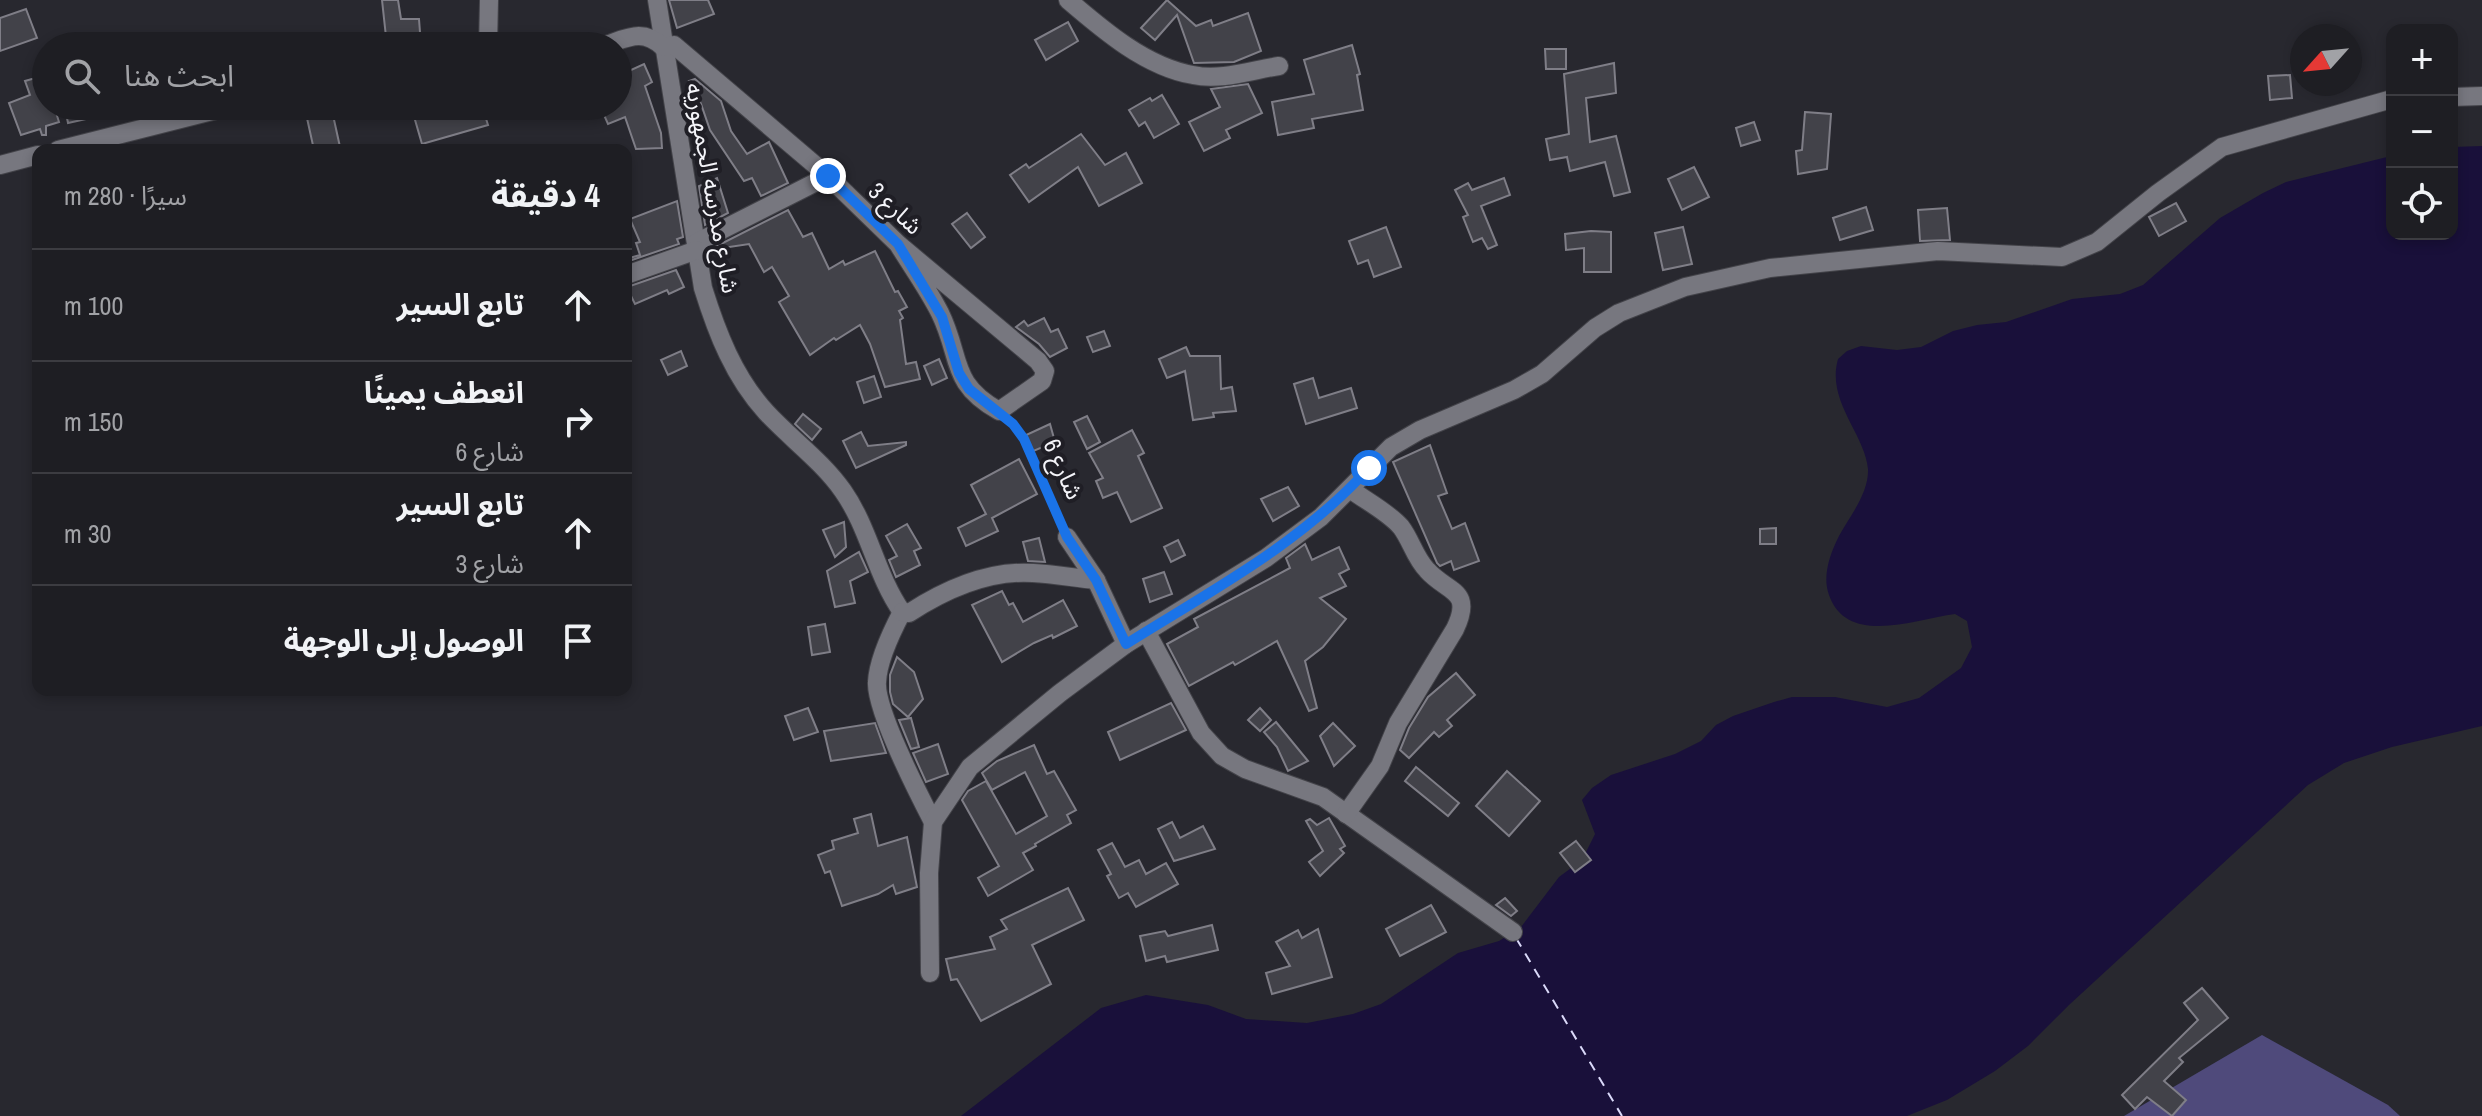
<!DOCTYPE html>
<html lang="ar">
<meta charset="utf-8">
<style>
body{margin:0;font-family:"Archivo Narrow","Noto Sans Arabic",sans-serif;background:#26272b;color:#f1f3f6;direction:rtl}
.controls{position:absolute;right:24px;top:24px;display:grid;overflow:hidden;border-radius:16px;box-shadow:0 4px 12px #0003}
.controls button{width:72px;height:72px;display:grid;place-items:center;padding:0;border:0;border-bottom:2px solid #3c3c41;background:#1e1e23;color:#f1f3f6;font:40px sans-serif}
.compass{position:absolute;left:2290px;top:24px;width:72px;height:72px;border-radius:50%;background:#1e1e23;box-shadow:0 4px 12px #0003;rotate:243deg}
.stop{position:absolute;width:24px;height:24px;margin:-18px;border:6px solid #1a73e8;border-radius:50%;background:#fff}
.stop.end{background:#1a73e8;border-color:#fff;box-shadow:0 2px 8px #0008}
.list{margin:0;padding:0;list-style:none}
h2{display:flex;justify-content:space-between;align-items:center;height:104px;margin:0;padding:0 32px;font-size:34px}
h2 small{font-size:26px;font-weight:400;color:#a1a2a6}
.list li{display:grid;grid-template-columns:52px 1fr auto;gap:24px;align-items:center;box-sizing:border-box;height:112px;padding:0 32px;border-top:2px solid #3c3c41}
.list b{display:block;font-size:30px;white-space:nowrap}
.list p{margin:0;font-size:26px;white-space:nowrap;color:#a1a2a6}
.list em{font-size:26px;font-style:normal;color:#a1a2a6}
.icon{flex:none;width:44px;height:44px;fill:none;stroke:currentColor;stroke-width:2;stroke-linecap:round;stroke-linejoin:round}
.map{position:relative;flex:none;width:2482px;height:1116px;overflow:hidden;direction:ltr}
.search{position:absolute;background:#1e1e23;box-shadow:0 4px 12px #0003;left:32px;top:32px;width:600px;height:88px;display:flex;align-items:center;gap:20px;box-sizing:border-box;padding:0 28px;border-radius:44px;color:#a1a2a6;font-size:30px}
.panel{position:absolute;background:#1e1e23;box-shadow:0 4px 12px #0003;left:32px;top:144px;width:600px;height:552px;border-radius:16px;direction:rtl}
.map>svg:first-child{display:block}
</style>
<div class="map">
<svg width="2482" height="1116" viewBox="0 0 2482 1116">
<rect width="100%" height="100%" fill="#28282f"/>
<!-- forest -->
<path fill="#4f4a7b" d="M2262,1035L2388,1105L2400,1116H2124Z"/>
<!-- water -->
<path fill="#19103a" d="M2482,146V726L2392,747L2344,763L2308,785L2069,1005L2028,1046L1995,1071L1947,1100L1907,1116H961L1101,1008L1146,995L1208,1005L1246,1019L1307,1023L1353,1014L1381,1004L1458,953L1499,941L1521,927L1559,877L1582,860L1595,834L1582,800L1592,788L1611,775L1675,754L1701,741L1716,725L1733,716L1774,702L1792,697H1835L1887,707L1919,698L1961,668L1972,647L1967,621L1955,614C1916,619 1847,647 1829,595C1822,576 1830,554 1839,536C1850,516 1869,493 1868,469C1865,434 1826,401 1838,359L1847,351L1861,346L1897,350L1921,347L1953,331L1977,325L2006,322L2072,299L2120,294L2143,285L2220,218L2263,193L2286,182L2387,157L2392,156V234H2452V147Z"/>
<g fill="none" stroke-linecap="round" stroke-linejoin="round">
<!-- ferry -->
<path stroke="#dad9f9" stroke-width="2" stroke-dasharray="10 8" stroke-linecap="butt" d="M1516,938L1622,1116"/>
</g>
<!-- building -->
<g fill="#424249" stroke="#7f7e87" stroke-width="2">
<path d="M382,0H398L401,19H419L421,46H387Z"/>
<path d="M669,0H708L714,14L677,28Z"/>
<path d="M1167,0L1196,26L1211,20L1213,26L1248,13L1261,51L1234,62L1194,63L1177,15L1155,40L1141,28Z"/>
<path d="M26,9L37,38L0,51V18Z"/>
<path d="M1068,22L1078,41L1046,60L1035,40Z"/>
<path d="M1352,45L1360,74L1357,75L1363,110L1312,119L1314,128L1278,135L1272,102L1314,94L1304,60Z"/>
<path d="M1545,49H1566V69H1546Z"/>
<path d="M1614,63L1616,93L1586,98L1590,142L1616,136L1630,192L1614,196L1605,162L1570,171L1567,157L1550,160L1546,139L1569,134L1564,74Z"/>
<path d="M644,64L652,82L645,86L661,133L662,148L636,149L625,117L608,124L600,106H618V76Z"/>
<path d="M46,75V106H54L59,122L46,126V135H42L40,129L21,135L9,103L30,95L25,81Z"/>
<path d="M2290,75L2292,98L2270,100L2268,76Z"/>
<path d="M695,79L721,101L731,131L747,154L769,142L788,183L761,196L752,178L744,181L710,130L701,104L689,81Z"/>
<path d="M1248,84L1262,113L1226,130L1230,138L1204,151L1189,122L1220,107L1211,89Z"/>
<path d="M1162,95L1179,124L1154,138L1145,122L1139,126L1129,110L1150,98L1152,101Z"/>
<path d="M74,106H112L113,113L68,123L65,108Z"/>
<path d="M322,106H331L340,147L314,150L305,109Z"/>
<path d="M411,106H482L488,125L422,144Z"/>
<path d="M1805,112L1831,114L1827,169L1798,174L1796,151L1802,150Z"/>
<path d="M1754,122L1760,140L1741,146L1736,128Z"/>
<path d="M1081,134L1105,165L1126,153L1142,183L1099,206L1078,167L1029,202L1010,175L1026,164L1029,168Z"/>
<path d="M1694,167L1709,197L1682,210L1668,179Z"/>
<path d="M717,178L728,213L705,225L699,186Z"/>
<path d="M1504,178L1510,195L1481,206L1497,245L1488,249L1482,238L1473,242L1463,217L1468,215L1455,190L1468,183L1472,190Z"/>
<path d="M677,201L683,237L677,239L679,244L626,262V259L640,255L636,243L640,242L630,219Z"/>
<path d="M2176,203L2186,221L2159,236L2149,217Z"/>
<path d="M1866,207L1873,230L1840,240L1833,218Z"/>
<path d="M1947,208L1950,240L1920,241L1918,210Z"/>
<path d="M788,210L803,237L812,233L829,269L843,261L845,265L875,251L895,292L898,291L907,307L899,311L903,318L900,320L906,364L916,362L920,379L885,387L870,344L860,325L836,340L834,338L810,355L779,302L789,296L772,267L764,272L749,244L709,250Z"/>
<path d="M967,213L985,237L971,248L952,224Z"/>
<path d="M1386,227L1401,267L1374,277L1368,260L1358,264L1349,241Z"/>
<path d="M1683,227L1692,264L1663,270L1655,233Z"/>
<path d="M1591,231L1611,232V272H1584V248L1566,250L1565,234Z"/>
<path d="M676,270L684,287L669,294L667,290L635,304L628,290L630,286Z"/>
<path d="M1044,318L1051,332L1058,329L1067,348L1050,357L1039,344L1016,327L1024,321L1028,326Z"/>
<path d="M1104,331L1110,346L1093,352L1087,337Z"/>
<path d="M1186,347L1190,356H1220L1221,389L1232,387L1236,411L1213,413L1214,417L1193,420L1185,371L1167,378L1159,359Z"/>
<path d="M681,351L687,366L668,375L661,360Z"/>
<path d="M939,359L947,378L932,385L924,366Z"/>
<path d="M874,376L881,397L864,403L857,382Z"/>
<path d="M1313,378L1319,398L1351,388L1357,408L1306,424L1294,384Z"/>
<path d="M803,414L821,429L812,440L795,424Z"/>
<path d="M1087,416L1100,442L1087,449L1074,422Z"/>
<path d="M1050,424L1055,442L1031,452L1024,436Z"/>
<path d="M1132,430L1144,453L1138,456L1162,508L1131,522L1117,492L1103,498L1096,481L1103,478L1089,453Z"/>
<path d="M861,432L868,446L906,442V445L856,468L843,441Z"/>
<path d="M1430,445L1447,493L1438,496L1452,529L1465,523L1479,561L1454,570L1451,561L1440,566L1437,563L1393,462Z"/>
<path d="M1019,459L1037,494L992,518L998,531L966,546L958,528L986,514L971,485Z"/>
<path d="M1288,487L1299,506L1273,521L1261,499Z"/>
<path d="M844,522L846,547L835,557L823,530Z"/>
<path d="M907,524L921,548L914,551L920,565L896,577L889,560L897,556L886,536Z"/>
<path d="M1776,528V544H1760V529Z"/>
<path d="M1039,538L1045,562L1028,561L1023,542Z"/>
<path d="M1178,540L1185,555L1171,562L1164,547Z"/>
<path d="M1305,544L1312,560L1339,547L1349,569L1339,574L1346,586L1320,598L1346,619L1323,647L1305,661L1317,708L1309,711L1277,641L1235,665L1233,662L1189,686L1167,644L1198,627L1194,619L1290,568L1286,558Z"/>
<path d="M859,552L868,572L850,581L855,603L835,607L827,571Z"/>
<path d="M1164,572L1172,594L1150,602L1143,579Z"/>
<path d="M1002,591L1009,605L1013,603L1023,622L1063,600L1077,626L1053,638L1052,635L1034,643L1002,662L972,605Z"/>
<path d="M825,624L830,652L812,655L808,627Z"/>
<path d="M897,657L914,672L923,699L908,717L893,704L890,692V675Z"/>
<path d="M1456,673L1475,695L1447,720L1452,726L1439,737L1434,732L1409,758L1400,750L1409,728L1428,697Z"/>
<path d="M1171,703L1186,730L1120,760L1108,732Z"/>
<path d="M808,708L818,732L794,740L785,716Z"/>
<path d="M1260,708L1271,720L1260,731L1248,720Z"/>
<path d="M911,718L919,747L911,749L899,720Z"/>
<path d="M1276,722L1308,761L1288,771L1277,747L1264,732Z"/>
<path d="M875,723L886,753L831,761L824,731Z"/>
<path d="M1333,723L1355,746L1334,766L1320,736Z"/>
<path d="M938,744L948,774L926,782L913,753Z"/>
<path d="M1034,745L1047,774L1054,771L1076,810L1067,815L1071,823L1035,844L1036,846L1023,853L1033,870L988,896L978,878L999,866L962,800L968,791L986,781L1016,834L1047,816L1025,772L992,790L982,773L997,761Z"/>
<path d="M1416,767L1459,803L1448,816L1405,781Z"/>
<path d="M1507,771L1540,801L1509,836L1476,806Z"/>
<path d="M871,814L878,846L907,837L917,887L896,894L893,885L878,894L842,906L830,871L825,873L818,855L834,849L832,841L858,833L854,819Z"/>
<path d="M1329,818L1345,846L1340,849L1344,853L1320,876L1309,862L1323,851L1306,821L1310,819L1317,825Z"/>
<path d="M1172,822L1180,838L1203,826L1215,849L1174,861L1158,829Z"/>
<path d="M1576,841L1591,860L1575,872L1560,853Z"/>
<path d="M1112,843L1125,867L1139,860L1146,874L1166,863L1178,884L1136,907L1128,893L1119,898L1107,876L1111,874L1098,850Z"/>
<path d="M1068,888L1084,920L1032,945L1051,984L981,1021L957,979L951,980L946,959L995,949L990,937L1007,929L1001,920Z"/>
<path d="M1505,898L1517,911L1511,916L1496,905Z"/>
<path d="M1431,905L1446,932L1400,956L1386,929Z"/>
<path d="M1212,925L1218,950L1167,962L1165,956L1146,961L1140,936L1165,931L1168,936Z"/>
<path d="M1318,929L1332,977L1272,994L1266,973L1290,966L1276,942L1298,930L1302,938Z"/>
<path d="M2202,988L2228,1018L2179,1058L2183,1062L2164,1081L2186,1100L2172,1116L2147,1097L2135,1109L2122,1095L2198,1020L2184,1003Z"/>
</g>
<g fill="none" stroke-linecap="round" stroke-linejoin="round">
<!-- minor casing -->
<g stroke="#434349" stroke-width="20">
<g id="minor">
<path d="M657,0L703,288C717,333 734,377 766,412C791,439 822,461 843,491C869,528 876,575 902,612"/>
<path d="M1068,0C1103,30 1146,67 1193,75C1221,81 1252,70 1279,66"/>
<path d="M488,46L489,0"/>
<path d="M603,46C628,38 642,28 663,47L674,45L828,176L898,244L1038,361L1045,371L1042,381L999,411C949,383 962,358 940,313C928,289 912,267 898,244"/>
<path d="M2452,97L2482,96"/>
<path d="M58,150L232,106"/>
<path d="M0,165L38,155"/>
<path d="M696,243L828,176"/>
<path d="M626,275L697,250"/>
<path d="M1067,537L1096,580L1126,644"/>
<path d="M902,612C892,631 878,660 877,682C875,709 919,795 933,822"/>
<path d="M902,612L909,613C946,589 989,570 1033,573C1054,574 1075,578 1096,580"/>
<path d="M1146,631L1201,733L1222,756L1245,769L1323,797L1513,932"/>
<path d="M1346,814L1380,766L1398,723L1455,629C1474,589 1447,593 1427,570C1415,558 1411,540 1401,527C1388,512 1366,501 1350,489"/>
<path d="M930,973L929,873L933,822L970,767L1060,693L1126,644L1266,558L1321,517L1391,447L1420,430L1514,390L1542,374L1595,328L1619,313L1685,287L1770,268L1938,251L2062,257L2097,242L2158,193L2222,147L2392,99"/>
</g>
</g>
<!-- path -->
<path stroke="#95959b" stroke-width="4" stroke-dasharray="4 6" stroke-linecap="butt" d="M1013,424L1024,439L1060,520"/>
<!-- minor -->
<use href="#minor" stroke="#77777f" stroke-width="18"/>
</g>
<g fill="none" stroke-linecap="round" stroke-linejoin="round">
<!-- route -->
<path stroke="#1a73e8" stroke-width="10" d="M828,176L898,244L942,317L959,373L969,389L1013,424L1024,439L1067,537L1096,580L1126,644C1212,590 1300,544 1369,468"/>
</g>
<g text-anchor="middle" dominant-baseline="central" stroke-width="8" stroke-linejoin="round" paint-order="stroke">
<!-- street labels -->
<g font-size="24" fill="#f4f4f9" stroke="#1f1e25">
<text transform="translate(713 188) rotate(80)">شارع مدرسه الجمهوريه</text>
<text transform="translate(896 208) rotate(43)">شارع 3</text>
<text transform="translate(1064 469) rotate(66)">شارع 6</text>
</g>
</g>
</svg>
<div class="controls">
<button>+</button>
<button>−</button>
<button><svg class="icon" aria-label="locate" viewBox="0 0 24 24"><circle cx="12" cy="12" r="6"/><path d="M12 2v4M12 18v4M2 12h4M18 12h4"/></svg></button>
</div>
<svg class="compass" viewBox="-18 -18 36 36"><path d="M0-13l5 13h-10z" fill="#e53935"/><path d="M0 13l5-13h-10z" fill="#a1a2a6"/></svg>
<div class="stop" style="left:1369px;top:468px"></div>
<div class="stop end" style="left:828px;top:176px"></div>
<div class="search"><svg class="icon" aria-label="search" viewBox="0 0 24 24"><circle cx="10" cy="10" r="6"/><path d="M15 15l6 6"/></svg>ابحث هنا</div>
<section class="panel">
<h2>4 دقيقة<small>سيرًا · 280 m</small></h2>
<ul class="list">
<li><svg class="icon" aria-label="ahead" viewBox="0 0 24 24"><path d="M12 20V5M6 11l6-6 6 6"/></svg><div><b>تابع السير</b></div><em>100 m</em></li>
<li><svg class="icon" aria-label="right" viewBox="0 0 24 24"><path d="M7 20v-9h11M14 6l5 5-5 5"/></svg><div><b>انعطف يمينًا</b><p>شارع 6</p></div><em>150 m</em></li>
<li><svg class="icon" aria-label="ahead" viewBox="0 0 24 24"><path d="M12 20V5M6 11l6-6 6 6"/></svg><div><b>تابع السير</b><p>شارع 3</p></div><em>30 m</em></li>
<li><svg class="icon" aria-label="arrive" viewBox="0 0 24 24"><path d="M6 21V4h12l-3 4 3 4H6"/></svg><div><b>الوصول إلى الوجهة</b></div></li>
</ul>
</section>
</div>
